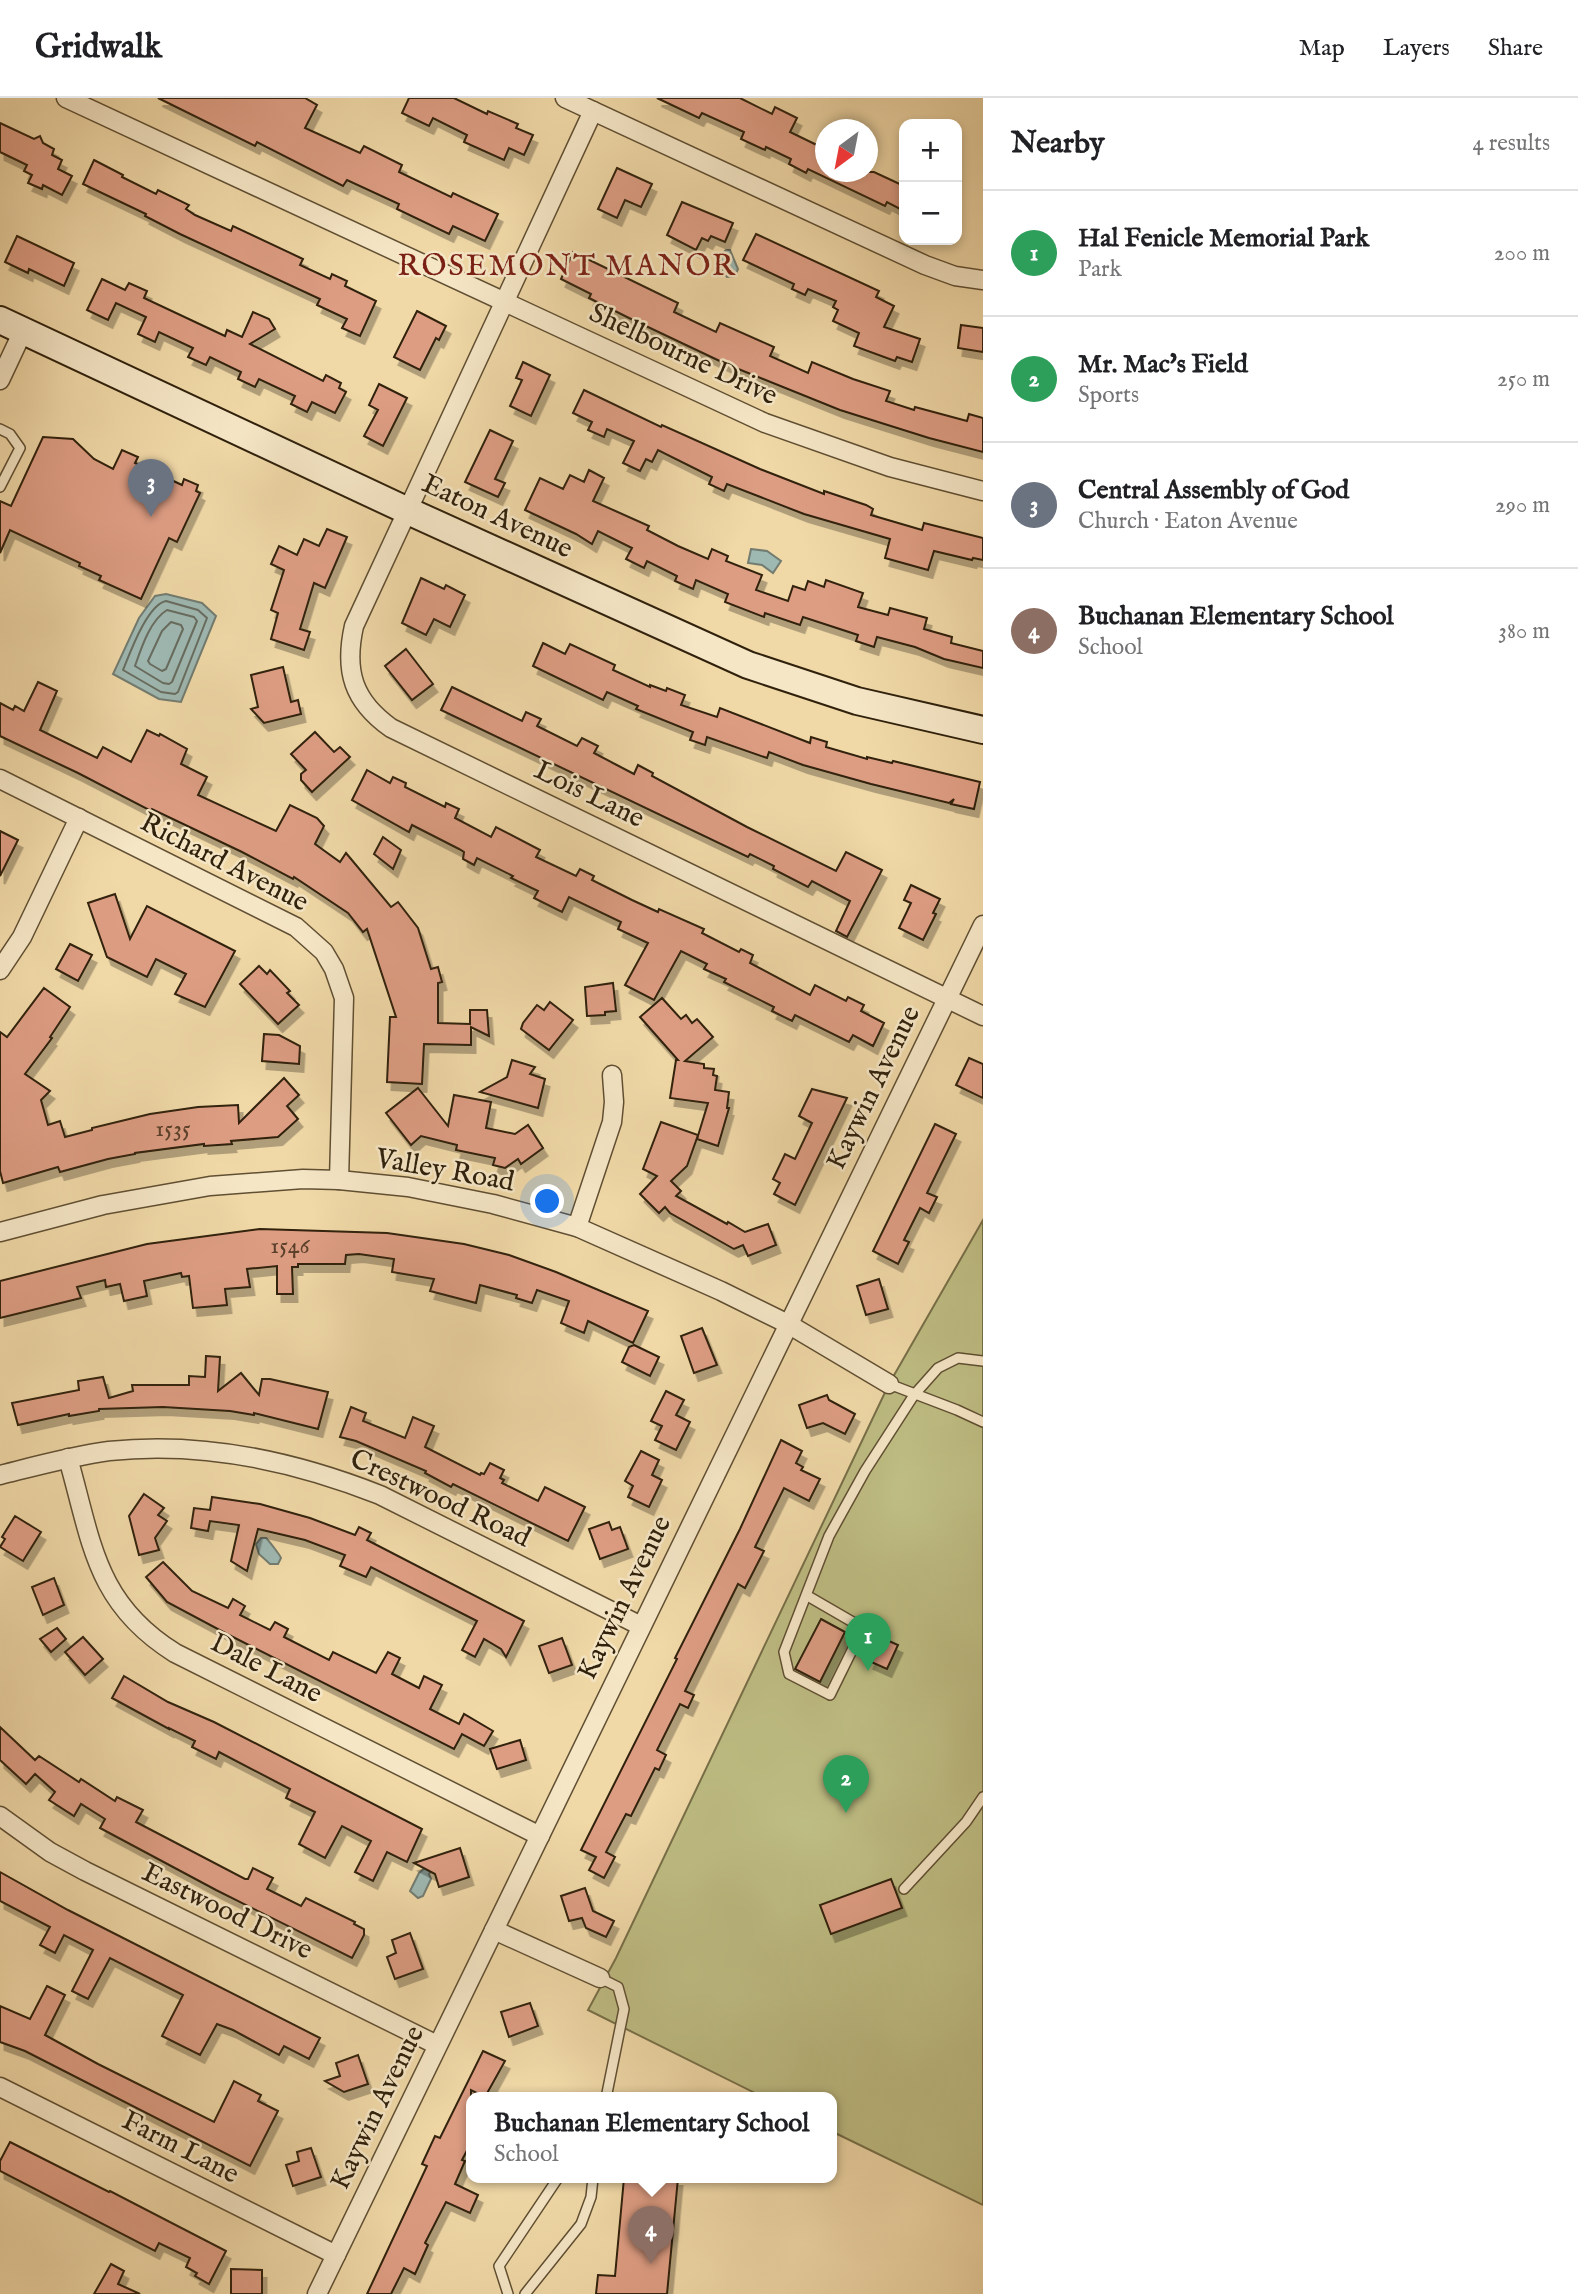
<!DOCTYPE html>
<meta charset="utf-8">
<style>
body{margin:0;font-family:"IM FELL English",serif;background:#f2f2f2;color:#202124}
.controls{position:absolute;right:21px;top:21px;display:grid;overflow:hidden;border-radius:14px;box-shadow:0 4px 10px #0003}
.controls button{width:63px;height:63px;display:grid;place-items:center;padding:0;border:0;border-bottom:2px solid #e0e0e0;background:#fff;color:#202124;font:35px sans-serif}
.compass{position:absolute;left:815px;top:21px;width:63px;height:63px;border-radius:50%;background:#fff;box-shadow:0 4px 10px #0003;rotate:212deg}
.you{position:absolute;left:548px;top:1104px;width:24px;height:24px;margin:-18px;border:5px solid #fff;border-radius:50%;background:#1a73e8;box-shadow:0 0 0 10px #1a73e833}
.badge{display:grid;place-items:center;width:46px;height:46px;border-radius:50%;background:#8f2418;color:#fff;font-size:23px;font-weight:700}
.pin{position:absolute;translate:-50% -58px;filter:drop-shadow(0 2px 4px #0008)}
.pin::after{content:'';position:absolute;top:37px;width:24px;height:21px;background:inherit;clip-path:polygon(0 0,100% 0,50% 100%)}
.popup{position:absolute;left:466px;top:1994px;width:371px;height:91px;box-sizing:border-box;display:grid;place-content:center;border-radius:14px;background:#fff;filter:drop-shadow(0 2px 5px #0005);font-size:23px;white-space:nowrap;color:#757577}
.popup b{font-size:26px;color:#202124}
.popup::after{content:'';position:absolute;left:50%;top:100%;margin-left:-14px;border:14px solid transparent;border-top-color:#fff}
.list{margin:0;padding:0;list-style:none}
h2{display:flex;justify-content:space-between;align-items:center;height:91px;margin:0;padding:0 28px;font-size:30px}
h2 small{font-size:23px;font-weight:400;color:#757577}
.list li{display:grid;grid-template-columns:46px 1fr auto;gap:21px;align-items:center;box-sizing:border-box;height:126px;padding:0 28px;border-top:2px solid #e0e0e0}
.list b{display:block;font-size:26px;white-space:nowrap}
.list p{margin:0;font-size:23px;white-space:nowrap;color:#757577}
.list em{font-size:23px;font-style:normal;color:#757577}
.map{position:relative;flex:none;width:983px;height:2196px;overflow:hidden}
header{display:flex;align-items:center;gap:42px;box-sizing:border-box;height:98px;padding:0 35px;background:#fff;border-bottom:2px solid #e0e0e0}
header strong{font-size:33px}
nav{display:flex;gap:38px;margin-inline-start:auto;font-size:24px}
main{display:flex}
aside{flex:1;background:#fff}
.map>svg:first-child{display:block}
</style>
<header>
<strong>Gridwalk</strong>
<nav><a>Map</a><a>Layers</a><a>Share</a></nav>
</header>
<main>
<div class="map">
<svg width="983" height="2196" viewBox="0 0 983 2196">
<defs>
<filter id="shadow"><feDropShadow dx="4.5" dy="8" stdDeviation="0" flood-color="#0004"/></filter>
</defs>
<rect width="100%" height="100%" fill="#f0d8a7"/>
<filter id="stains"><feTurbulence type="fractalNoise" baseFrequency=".00286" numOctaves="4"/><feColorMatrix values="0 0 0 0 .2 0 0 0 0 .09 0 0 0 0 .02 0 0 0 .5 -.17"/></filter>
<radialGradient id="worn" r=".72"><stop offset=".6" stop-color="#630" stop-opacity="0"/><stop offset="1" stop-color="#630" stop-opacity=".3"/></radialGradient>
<!-- green -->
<path fill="#bebd83" stroke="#776f48" stroke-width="2" d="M983,1122V2107L831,2033V2000H765L588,1912L616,1860L889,1286Z"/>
<!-- water -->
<g fill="#9eb8b2" stroke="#727c70" stroke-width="2">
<path d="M726,152H730L738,171L735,178L727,179L720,170V158Z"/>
<path d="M751,451L767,453L781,463L773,475L762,467L748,465Z"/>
<path d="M166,496L202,505L216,518L181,604L159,601L113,576L139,520L155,498Z"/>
<path d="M261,1440H266C269,1443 280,1457 281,1460L278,1466H270L259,1456L256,1446Z"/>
<path d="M425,1770L431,1773L429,1776L431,1781L423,1798L418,1800L410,1793L419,1775Z"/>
</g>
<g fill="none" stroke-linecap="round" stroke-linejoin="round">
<!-- shore -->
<g stroke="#676c5f" stroke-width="2">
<path d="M166,503L198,512L207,520L178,594L175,596L161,594L123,572C130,555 147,507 166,503Z"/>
<path d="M167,512L194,519L197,523L172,584L169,586L163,585L135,568C141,551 150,522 167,512Z"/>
<path d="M171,524L181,527L183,531L166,571L162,573L150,566L148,563L162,533Z"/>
</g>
</g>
<!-- building -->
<g fill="#dd9d83" stroke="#30210c" stroke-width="2" filter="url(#shadow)">
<path d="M158,0H305L317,7L305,30L360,55L364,48L402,67L399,74L451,99L453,95L498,116L485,143L453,128L449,136L397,111L399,106L347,82L343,88L257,44L255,48Z"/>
<path d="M409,0H454L487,16L488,13L518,26L516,30L533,37L524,57L509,50L504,62L464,44L467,37L433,20L429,28L402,15Z"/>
<path d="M657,0H740L772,16L775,9L797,20L790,34L825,51V74H874L904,88V113L887,104L885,108L808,71L806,75L789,66L791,61L766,49L765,52L741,41L744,34L702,15L699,20Z"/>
<path d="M0,25L34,41L40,38L43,45L54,51L52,57L62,62L58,71L72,78L62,97L43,87L42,91L28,85L32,77L24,73L27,67L0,54Z"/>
<path d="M94,62L123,77L122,79L156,96L158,92L189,107L186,111L195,117L231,133L233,128L303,161L300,167L330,181L332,176L347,183L345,188L376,203L360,238L342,230L347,221L317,207L320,201L180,136L145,118L146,116L83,86Z"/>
<path d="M617,70L652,86L641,109L625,102L617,120L598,111Z"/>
<path d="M682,104L733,125L725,144L711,138L708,143L702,140L696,152L667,137Z"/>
<path d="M756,136L879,193L876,199L894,208L884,229L920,241L912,264L897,259L895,263L854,248L859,235L833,223L838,212L833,209L836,203L808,191L805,197L792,191L794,186L743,162Z"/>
<path d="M17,138L74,165L64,188L29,171L28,175L5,164Z"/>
<path d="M573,154L678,205L674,214L716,234L720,225L774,249L770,258L808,275L812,264L853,281L890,293L886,303L914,312L915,309L967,323L969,316L983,320V354L929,340L840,312L726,266L629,220L589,200L591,196L561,181Z"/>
<path d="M102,181L125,192L129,185L147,193L144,200L225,238L227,232L242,239L253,214L269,221L275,231L250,246L323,283L326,277L341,285L339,290L346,294L335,315L312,304L307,314L291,306L295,298L259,281L255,289L238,281L241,274L210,259L206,267L188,259L193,250L159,234L155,244L138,236L146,219L116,205L108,222L87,212Z"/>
<path d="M417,213L446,228L439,242L436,240L420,272L394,259Z"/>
<path d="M961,227L983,230V254L958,250Z"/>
<path d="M523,264L550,277L531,318L510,308L522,282L516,280Z"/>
<path d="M379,286L407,300L383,348L364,338L378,312L369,307Z"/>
<path d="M584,292L661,329L662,327L760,371L824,396V393L866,407L873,411L871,417L922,432L924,425L983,440V462L973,460L972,462L934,453L928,472L885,460L890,441L804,416L727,386L724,393L709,386L712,379L658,352L652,364L646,361L640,373L623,365L634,343L607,331L604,339L588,332L592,324L573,315Z"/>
<path d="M490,332L513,343L495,381L505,385L498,399L465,384Z"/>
<path d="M43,339L73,341L94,361L113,371L122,352L138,359L135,365L182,387L184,381L198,387L196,393L200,395L177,444L169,440L141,501L99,482L101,478L79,468L80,465L10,432L0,455V403L11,408Z"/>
<path d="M589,372L604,380L593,403L649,428L647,432L678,448L708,461L712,451L728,458L726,463L762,477L756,492L788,503L793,488L805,492L808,483L824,489L826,482L863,495L858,509L888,517L890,510L927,520L924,531L952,539L951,545L983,553V570L944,561L915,549L877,539L874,549L856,543L858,537L803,519L800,527L765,515L764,519L725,504L728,496L696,482L693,491L675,483L677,478L647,463L644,470L626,461L632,450L598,433L592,446L576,436L525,412L540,380L563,391L570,377L584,384Z"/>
<path d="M327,431L347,439L325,490L314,485L300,531L310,534L304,552L271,541L278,515L271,512L284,472L271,466L279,448L297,457L304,441L319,448Z"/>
<path d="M421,480L444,491L446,487L465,497L450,529L434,521L426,537L402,525Z"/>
<path d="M543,545L565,556L570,546L615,567L613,572L650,589V587L666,593L667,590L685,597L681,607L717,619L720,610L810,645L811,639L827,644L826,649L867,661V659L892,665L893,663L980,684L974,711L951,706L954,701L949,705L871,686L803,667L769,654L767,660L707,639L705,647L690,642L693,634L636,611L638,608L607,594L603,602L533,568Z"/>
<path d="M406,551L433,586L412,602L385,568Z"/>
<path d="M283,569L291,604L298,602L301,616L264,625L251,611L258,609L251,577Z"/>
<path d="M38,584L57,593L40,632L97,660L103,649L131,664L147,632L159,638L160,636L187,651L181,666L207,679L198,697L276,733L290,707L317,720L324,728L315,746L340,764L346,755L391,809L398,804L418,830L431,871L438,869L442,884L438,885V925L470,926V912H487L489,938L471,929V947L424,946L422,986L387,984L390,919H396L367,831L363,834L348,815L294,779L293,781L242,754L152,711L151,713L78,675L0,638V605L13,612L15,608L24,613Z"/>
<path d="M452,589L522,623L526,614L541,621L537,628L577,648L582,640L598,648L594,655L634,676L638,667L653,675L652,678L747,729L836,773L846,754L882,772L847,839L836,833L850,803L812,783L808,789L773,771L774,768L750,756L748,759L441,612Z"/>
<path d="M315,634L334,654L340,649L350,659L312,694L301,682V676L306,672L291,656Z"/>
<path d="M367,672L390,685L393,679L406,685L405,689L445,709L446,705L459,711L455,720L491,739L496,729L540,752L536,759L576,778L580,771L594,778L592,782L632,802L658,814L659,811L704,831L702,835L739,854L741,851L753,857L750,865L810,897L815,887L846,903L848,899L864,907L861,913L884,925L873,948L853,937L849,944L795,917L792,923L772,913L774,909L724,884L726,881L704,871L707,866L681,853L654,902L625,887L648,845L618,831L621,824L569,799L562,814L534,800L538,793L511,780L513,778L477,760L474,767L463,761L464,754L459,751L412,727L409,734L352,702Z"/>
<path d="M0,733L18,742L0,778Z"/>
<path d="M383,739L401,752L393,771L374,756Z"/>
<path d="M911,787L940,801L933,815L936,816L923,842L899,830L911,805L904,802Z"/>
<path d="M115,796L130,841L147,808L235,853L205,909L175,896L186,876L156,861L147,879L107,859L88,805Z"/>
<path d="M70,846L92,857L78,883L56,871Z"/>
<path d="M259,868L267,876L270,872L290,893L287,895L299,907L278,926L240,886Z"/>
<path d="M613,885L616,913L605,914V917L587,918L585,889Z"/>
<path d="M44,890L70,909L50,939L52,940L25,976L50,993L41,1002L48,1027L60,1023L65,1039L92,1032V1030L150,1016L198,1009L238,1007L239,1025L284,980L299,997L287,1008L298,1021L278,1039L231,1043L232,1046L204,1048V1046L135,1055V1056L108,1061L60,1074L58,1069L3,1085L0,1073V934L7,939Z"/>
<path d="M662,900L681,921L686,917L692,925L697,921L713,939L685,963L704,966V970L714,971L713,977L717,978L715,992L729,994L727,1010H729L718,1048L697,1041L708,1005L670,1000L676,962H678L640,919Z"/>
<path d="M550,904L573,922L549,952L521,931L523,925L537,907L544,912Z"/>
<path d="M264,936L279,937L300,948L299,966L262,963Z"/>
<path d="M969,960L983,966V1000L956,987Z"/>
<path d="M512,962L535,969L530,976L545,981L538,1010L480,994L507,979Z"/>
<path d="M418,990L448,1028L454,997L491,1004L486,1030L515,1036L528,1027L543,1050L521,1066L518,1061L505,1070L493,1067L495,1060L456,1052L457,1047L421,1038L411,1047L386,1015Z"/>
<path d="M812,991L847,1000L795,1107L774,1096L780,1085L773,1081L785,1056L795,1061L812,1025L799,1018Z"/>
<path d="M661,1024L698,1037L687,1068L671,1083L681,1093L676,1098L727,1126L728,1124L745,1134L768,1126L776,1147L748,1158L743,1147L734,1151L670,1115L665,1109L659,1115L640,1096L657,1078L643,1071Z"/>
<path d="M935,1026L956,1036L927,1095L937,1099L929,1115L920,1110L904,1142L909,1144L898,1166L873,1153Z"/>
<path d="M260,1131L387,1135L464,1146L509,1157L556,1174L648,1213L633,1245L588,1223L584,1235L561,1225L569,1203L537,1192L532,1205L516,1200L517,1197L480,1187L476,1205L430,1193L434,1181L392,1174L394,1161L359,1156L346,1157L345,1166H298V1169H292L293,1196H277V1168L247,1171L250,1189L225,1191L227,1207L193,1210L189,1178L182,1179L181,1175L144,1183L147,1198L124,1203L120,1186L106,1189L105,1182L77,1189L81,1200L0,1220V1183L147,1146Z"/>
<path d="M879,1181L888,1211L866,1217L857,1188Z"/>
<path d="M702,1230L717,1267L694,1275L681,1238Z"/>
<path d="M634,1247L659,1259L650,1278L622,1264L629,1249Z"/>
<path d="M206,1258L220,1259L218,1293L241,1275L259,1297L262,1281H270L328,1294L318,1331L254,1315V1317L230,1313L163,1309L99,1311V1313L69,1318V1316L18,1327L12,1305L79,1292L78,1283L103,1279L109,1300L133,1293L132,1287H189V1278L205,1279Z"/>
<path d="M666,1293L684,1302L676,1317L690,1324L676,1352L655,1342L662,1328L651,1323Z"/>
<path d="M827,1297L829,1302L855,1316L845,1336L823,1325L807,1330L799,1307Z"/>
<path d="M351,1309L366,1315L363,1323L405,1340L413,1319L434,1328L425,1349L480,1377L481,1375L484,1376L490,1365L504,1372L500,1380L504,1382L502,1385L538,1403L545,1389L585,1409L568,1443L453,1386L451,1389L425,1375L426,1373L356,1343L340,1339Z"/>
<path d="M781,1342L802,1353L796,1365L803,1369L801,1372L820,1381L809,1403L784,1390L755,1449L764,1453L745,1490L738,1486L685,1593L694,1597L688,1610L680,1606L657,1652L666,1657L659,1672L655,1670L631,1718L626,1716L606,1754L615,1759L604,1780L589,1772L596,1759L581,1752L677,1561L675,1560L740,1431Z"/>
<path d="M641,1353L659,1362L652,1377L662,1382L649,1409L628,1399L633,1388L625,1383Z"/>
<path d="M144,1396L164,1410L158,1417L167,1423L155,1440L159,1452L139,1457L129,1418Z"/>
<path d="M212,1399L260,1406L310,1420L355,1437L359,1429L371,1435L367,1442L524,1523L506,1559L501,1551L484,1541L475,1559L462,1552L477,1523L371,1469L366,1479L340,1468L345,1457L305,1442L258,1431L247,1473L231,1463L239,1427L210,1423L208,1433L191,1430L194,1410L210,1412Z"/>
<path d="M15,1418L41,1434L23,1463L0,1449L5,1441L2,1439Z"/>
<path d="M609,1424L612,1432L620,1429L628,1451L600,1461L589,1431Z"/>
<path d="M163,1464L192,1493L228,1510L233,1501L245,1508L240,1517L270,1532L275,1524L288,1531L284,1539L329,1562L333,1554L376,1575L388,1554L400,1560L392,1576L419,1590L424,1578L442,1587L430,1611L459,1626L464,1616L493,1633L484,1648L462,1636L454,1651L229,1537L167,1504L146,1479Z"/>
<path d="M54,1480L64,1507L43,1517L32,1489Z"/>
<path d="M821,1521L845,1534L820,1584L795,1571Z"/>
<path d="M57,1530L66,1541L51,1554L40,1541Z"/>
<path d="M83,1539L103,1561L85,1577L65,1554Z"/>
<path d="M880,1539L898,1547L887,1571L869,1563Z"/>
<path d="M562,1540L572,1567L549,1575L539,1548Z"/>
<path d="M124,1578L168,1604L214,1624L422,1731L407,1764L387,1754L373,1783L355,1774L371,1743L342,1728L325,1760L299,1746L315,1714L286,1700L290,1691L219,1654L216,1661L192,1649L195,1643L169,1630V1631L112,1600Z"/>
<path d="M0,1629L35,1662L39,1658L79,1684L81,1681L115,1703L117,1699L143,1712L136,1724L245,1781H248L253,1770L273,1780L267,1791L301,1808L306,1800L355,1824L354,1826L364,1831V1837L352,1860L216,1792L100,1730L105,1721L81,1706L74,1718L49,1702L55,1694L35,1676L26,1686L0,1662Z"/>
<path d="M520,1642L526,1662L497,1671L490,1651Z"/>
<path d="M460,1750L469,1779L439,1789L435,1776L414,1765Z"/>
<path d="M0,1774L68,1812L320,1940L309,1961L284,1948L279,1957L233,1932L217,1926L200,1957L162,1938L183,1897L110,1860L88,1901L72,1893L93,1852L64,1837L55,1855L40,1847L50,1829L0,1803Z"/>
<path d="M891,1781L902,1810L831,1836L820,1807Z"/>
<path d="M585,1790L593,1813L614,1823L606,1839L586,1830L582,1820L569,1823L561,1798Z"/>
<path d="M410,1835L423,1871L395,1881L387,1859L396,1855L392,1842Z"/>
<path d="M47,1888L65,1897L45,1937L98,1966L214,2024L234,1983L261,1997L258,2003L278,2013L250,2068L25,1953L0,1944V1908L30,1921Z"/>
<path d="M530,1905L538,1928L509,1939L501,1914Z"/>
<path d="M483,1953L505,1963L485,1999L471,1992V2045L462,2062L465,2063L455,2086L478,2097L470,2115L446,2104L425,2145L428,2147L415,2176L404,2170L391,2196H367L427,2068L422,2066L435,2038L440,2040Z"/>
<path d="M358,1957L368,1986L344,1994L325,1983L340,1978L336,1965Z"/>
<path d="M10,2044L109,2094L110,2093L226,2153L209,2186L195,2178L197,2175L186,2169L190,2160L159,2145L155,2153L0,2073V2063Z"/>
<path d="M311,2050L321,2079L293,2088L286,2067L299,2063L297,2054Z"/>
<path d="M624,2080H678L667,2196H596L598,2177L615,2178Z"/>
<path d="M111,2166L124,2173L118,2186L140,2196H94Z"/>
<path d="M231,2171L262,2172V2196H231Z"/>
</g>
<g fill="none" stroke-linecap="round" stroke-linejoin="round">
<!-- lane casing -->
<g stroke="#604f33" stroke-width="12">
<g id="lane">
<path d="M0,331L10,336L20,350L0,389"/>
<path d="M889,1286L957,1312L983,1324"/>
<path d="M806,1497L863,1530L830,1597L789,1576L784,1554L829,1438L865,1373L914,1297L938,1270L958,1260L983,1263"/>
<path d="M904,1791L966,1724L983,1699"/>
<path d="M600,1880L618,1889L624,1911L606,2000"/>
<path d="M508,2196L499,2168L558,2080"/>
<path d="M525,2196L581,2126L591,2099L593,2080"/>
</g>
</g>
<!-- street casing -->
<g stroke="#604f33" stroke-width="21">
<g id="street">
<path d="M66,0L765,325L890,369L983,393"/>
<path d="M565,0L925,167L955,178L983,182"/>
<path d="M593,13L354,528C344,573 353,603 391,630L983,918"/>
<path d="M0,282L23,233"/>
<path d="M0,681L296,829L324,854L334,871L344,900L339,1082"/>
<path d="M0,872L22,839L79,720"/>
<path d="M577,1129L612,1024L614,1004L612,977"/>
<path d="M0,1134L103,1107L210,1088L303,1081L339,1082L408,1089L493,1106L577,1129L721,1193L788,1226L889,1286"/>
<path d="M68,1360C92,1444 95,1505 175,1555L540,1738"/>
<path d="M0,1377C36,1368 72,1358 109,1353C202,1343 294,1363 380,1397L641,1528"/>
<path d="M0,1718L50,1754L85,1773L437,1947"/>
<path d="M494,1832L600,1880"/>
<path d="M0,1989L336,2157"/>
<path d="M317,2196L983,827"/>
</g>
</g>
<!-- secondary casing -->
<g stroke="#30210c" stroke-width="30">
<path id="secondary" d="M0,222L408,413L748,567L857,603L983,632"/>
</g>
<!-- lane -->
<use href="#lane" stroke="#f5e6c6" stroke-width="9"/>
<!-- street -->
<use href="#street" stroke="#f5e6c6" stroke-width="18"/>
<!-- secondary -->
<use href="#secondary" stroke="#f5e6c6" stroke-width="26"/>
</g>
<g text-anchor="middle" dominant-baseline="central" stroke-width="5" stroke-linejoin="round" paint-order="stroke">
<!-- number labels -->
<g font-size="24" fill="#5b402a">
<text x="173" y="1031">1535</text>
<text x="290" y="1148">1546</text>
</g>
<!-- street labels -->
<g font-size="28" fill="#30210c" stroke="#f5e6c6">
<text transform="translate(683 257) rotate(25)">Shelbourne Drive</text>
<text transform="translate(497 419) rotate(25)">Eaton Avenue</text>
<text transform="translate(589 697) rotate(26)">Lois Lane</text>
<text transform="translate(224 765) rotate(27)">Richard Avenue</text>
<text transform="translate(874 990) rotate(-64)">Kaywin Avenue</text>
<text transform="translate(445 1073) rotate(10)">Valley Road</text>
<text transform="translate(440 1401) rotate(25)">Crestwood Road</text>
<text transform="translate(625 1500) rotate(-64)">Kaywin Avenue</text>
<text transform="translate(266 1571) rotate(27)">Dale Lane</text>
<text transform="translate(227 1814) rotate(26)">Eastwood Drive</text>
<text transform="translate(378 2010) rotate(-64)">Kaywin Avenue</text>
<text transform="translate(180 2050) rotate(27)">Farm Lane</text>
</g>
<!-- neighbourhood labels -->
<g font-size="30" letter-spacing="2" fill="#7a1f14" stroke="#f5e6c6">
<text x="567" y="169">ROSEMONT MANOR</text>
</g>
</g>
<rect width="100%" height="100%" filter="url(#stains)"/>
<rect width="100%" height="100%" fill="url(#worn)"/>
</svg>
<div class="controls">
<button>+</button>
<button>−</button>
</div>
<svg class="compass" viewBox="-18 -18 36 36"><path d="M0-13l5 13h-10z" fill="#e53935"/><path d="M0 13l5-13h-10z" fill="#757577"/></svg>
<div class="you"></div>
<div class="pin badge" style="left:868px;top:1573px;background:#2e9e5b">1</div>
<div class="pin badge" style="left:846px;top:1715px;background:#2e9e5b">2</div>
<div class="pin badge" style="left:151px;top:419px;background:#6b7280">3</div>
<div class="pin badge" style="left:651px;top:2166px;background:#8d6e63">4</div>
<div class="popup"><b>Buchanan Elementary School</b>School</div>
</div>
<aside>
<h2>Nearby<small>4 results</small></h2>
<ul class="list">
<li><span class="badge" style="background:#2e9e5b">1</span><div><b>Hal Fenicle Memorial Park</b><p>Park</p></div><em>200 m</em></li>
<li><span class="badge" style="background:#2e9e5b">2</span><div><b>Mr. Mac's Field</b><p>Sports</p></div><em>250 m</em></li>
<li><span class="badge" style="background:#6b7280">3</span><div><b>Central Assembly of God</b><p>Church · Eaton Avenue</p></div><em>290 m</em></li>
<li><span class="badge" style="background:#8d6e63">4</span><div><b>Buchanan Elementary School</b><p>School</p></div><em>380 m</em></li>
</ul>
</aside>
</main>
